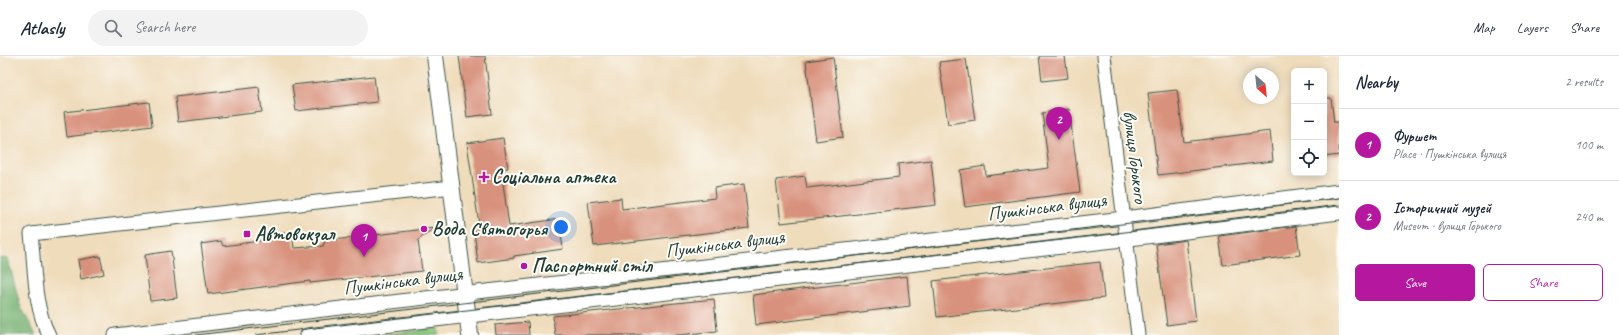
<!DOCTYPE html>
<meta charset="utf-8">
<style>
body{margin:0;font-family:Caveat,sans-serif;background:#f2f2f3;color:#1f2937}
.controls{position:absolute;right:12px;top:12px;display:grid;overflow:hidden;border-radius:6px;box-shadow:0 2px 10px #0003}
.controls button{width:36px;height:36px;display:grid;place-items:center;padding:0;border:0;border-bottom:1px solid #e0e1e3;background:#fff;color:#1f2937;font:20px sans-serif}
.compass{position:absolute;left:1243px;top:12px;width:36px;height:36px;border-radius:50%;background:#fff;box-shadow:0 2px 10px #0003;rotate:153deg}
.you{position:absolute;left:561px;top:171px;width:14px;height:14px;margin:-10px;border:3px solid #fff;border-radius:50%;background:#1a73e8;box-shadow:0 0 0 6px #1a73e833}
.badge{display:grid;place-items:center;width:26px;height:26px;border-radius:50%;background:#b5179e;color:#fff;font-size:13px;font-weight:700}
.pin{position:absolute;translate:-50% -33px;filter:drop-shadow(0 1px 2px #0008)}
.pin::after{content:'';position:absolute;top:21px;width:14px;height:12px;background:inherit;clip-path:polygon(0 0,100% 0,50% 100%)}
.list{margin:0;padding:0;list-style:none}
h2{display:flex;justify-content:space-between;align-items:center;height:52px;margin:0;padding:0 16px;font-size:17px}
h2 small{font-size:13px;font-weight:400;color:#747a83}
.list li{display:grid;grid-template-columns:26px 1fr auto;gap:12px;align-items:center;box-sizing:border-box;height:72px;padding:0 16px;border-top:1px solid #e0e1e3}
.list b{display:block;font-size:15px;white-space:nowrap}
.list p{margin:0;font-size:13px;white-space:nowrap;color:#747a83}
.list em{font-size:13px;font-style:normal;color:#747a83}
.actions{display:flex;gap:8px;padding:12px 16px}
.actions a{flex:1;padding:9px 0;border:1px solid #b5179e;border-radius:6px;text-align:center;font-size:14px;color:#b5179e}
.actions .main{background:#b5179e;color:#fff}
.icon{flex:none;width:22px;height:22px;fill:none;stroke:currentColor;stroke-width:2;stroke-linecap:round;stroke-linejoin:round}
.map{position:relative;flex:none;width:1339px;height:279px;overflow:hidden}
header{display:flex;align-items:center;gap:24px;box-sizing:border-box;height:56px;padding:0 20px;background:#fff;border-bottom:1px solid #e0e1e3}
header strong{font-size:19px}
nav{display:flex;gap:22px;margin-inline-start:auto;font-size:14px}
.search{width:280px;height:36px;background:#f2f2f3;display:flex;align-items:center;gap:10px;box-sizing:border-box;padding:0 14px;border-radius:22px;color:#747a83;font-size:15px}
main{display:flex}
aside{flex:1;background:#fff}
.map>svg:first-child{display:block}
</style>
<header>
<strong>Atlasly</strong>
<div class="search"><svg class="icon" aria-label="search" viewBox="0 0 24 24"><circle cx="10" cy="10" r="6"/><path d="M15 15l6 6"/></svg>Search here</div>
<nav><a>Map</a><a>Layers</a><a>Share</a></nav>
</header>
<main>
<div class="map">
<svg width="1339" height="279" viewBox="0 0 1339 279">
<rect width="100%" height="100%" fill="#fdfcf7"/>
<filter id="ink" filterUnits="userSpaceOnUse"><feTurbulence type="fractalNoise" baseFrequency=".025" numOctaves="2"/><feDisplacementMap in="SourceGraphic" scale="8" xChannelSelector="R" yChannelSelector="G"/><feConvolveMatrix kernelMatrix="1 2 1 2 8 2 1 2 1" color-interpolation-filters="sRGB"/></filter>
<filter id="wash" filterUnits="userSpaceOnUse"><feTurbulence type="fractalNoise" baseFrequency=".012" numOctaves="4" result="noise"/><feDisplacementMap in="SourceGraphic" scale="16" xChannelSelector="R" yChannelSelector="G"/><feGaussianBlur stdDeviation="0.9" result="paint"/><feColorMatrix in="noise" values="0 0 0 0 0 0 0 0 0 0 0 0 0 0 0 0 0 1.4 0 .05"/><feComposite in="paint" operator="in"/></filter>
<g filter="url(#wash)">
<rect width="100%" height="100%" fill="#efdcbb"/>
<!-- green -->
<path fill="#90cd83" stroke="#58855c" d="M438,272L439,279H381Z"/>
<!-- forest -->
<path fill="#74b071" stroke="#4a7652" d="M0,202L8,203L20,249L36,279H0Z"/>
<g id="blocks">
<!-- building -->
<g fill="#d8917c">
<path d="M459,0H485L492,58L467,61Z"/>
<path d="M1039,0H1065L1068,22L1042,25Z"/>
<path d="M833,1L843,81L816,85L806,5Z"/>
<path d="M966,3L975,64L948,68L939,6Z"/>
<path d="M374,20L377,46L296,55L292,29Z"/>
<path d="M259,31L262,56L178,66L175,41Z"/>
<path d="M1177,34L1184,86L1270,75L1273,105L1158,119L1148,37Z"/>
<path d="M1324,42H1331L1334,66H1339V99L1324,101Z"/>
<path d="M149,46L152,70L67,81L64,56Z"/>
<path d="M1069,53L1080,136L965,151L960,114L985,110L986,120L1049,112L1042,57Z"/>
<path d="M503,82L508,112L501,113L509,170L559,163L563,193L514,200V202L478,207L474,175H480L467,87Z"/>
<path d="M931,104L936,149L781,167L776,124L805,120L807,132L899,121L898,108Z"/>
<path d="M744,128L749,172L594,190L588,146L621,142L622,153L715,142L714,132Z"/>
<path d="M1296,170L1300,199L1223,209L1219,180Z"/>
<path d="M434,172L418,184L422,215L310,227V225L208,238L201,188L221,185L223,190L267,184V179L292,176L294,192L323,190L325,185Z"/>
<path d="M1186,184L1196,265L1167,269L1156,188Z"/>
<path d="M171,195L177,242L150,245L145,199Z"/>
<path d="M100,200L104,218L81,223L78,204Z"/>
<path d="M1100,206L1104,242L937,261L933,225Z"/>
<path d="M907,220L910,250L756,269L753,239Z"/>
<path d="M714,243L717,275L680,279H555L553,260Z"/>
<path d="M528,266L529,279H496L495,269Z"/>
</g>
</g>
</g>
<g filter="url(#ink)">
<use href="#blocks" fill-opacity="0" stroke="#3e5548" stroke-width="1"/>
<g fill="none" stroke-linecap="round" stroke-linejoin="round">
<!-- minor casing -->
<g stroke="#3e5548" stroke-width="15">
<g id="minor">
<path d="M1104,0L1138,279"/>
<path d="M49,279C33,249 35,211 31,178L452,131"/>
<path d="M115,279L425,242L1124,162L1339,135"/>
<path d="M307,279L1114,185L1339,157"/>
</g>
</g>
<!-- tertiary casing -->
<g stroke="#3e5548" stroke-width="18">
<path id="tertiary" d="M435,0L470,279"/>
</g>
<!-- minor -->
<use href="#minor" stroke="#fff" stroke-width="13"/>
<!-- tertiary -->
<use href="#tertiary" stroke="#fff" stroke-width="16"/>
<!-- tram -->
<g stroke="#1f3d34" stroke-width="1">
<path d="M196,279L1339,142"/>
<path d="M256,279L1125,176L1339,149"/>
</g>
</g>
</g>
<!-- markers -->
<g fill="#b5179e" stroke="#fdfcf7" stroke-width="1.5">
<path d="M482 115h4v4h4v4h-4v4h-4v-4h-4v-4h4z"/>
<circle cx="424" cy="173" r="4"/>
<rect x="243" y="174" width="8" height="8" rx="2"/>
<circle cx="524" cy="210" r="4"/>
</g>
<g text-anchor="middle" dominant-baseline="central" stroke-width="4" stroke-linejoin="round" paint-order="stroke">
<!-- street labels -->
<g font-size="19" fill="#1f3d34" stroke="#fdfcf7">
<text transform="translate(1135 101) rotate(83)">вулиця Горького</text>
<text transform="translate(1047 151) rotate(-7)">Пушкінська вулиця</text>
<text transform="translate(725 188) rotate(-7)">Пушкінська вулиця</text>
<text transform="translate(403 225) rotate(-7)">Пушкінська вулиця</text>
</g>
<!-- poi labels -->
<g font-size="19" font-weight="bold" fill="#1f3d34" stroke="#fdfcf7" text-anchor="start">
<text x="492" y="121">Соціальна аптека</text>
<text x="432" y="173">Вода Святогорья</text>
<text x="255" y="178">Автовокзал</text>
<text x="532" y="210">Паспортний стіл</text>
</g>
</g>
</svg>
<div class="controls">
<button>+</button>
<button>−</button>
<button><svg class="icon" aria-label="locate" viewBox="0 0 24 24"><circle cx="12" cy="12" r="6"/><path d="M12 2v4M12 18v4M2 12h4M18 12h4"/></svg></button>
</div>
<svg class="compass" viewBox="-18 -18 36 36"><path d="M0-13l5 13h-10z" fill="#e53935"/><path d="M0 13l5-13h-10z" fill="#747a83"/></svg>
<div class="you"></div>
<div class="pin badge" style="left:364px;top:201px">1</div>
<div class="pin badge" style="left:1059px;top:84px">2</div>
</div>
<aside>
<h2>Nearby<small>2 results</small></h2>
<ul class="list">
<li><span class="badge">1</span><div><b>Фуршет</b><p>Place · Пушкінська вулиця</p></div><em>100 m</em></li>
<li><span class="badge">2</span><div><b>Історичний музей</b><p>Museum · вулиця Горького</p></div><em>240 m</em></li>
</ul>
<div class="actions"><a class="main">Save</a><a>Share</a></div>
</aside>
</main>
